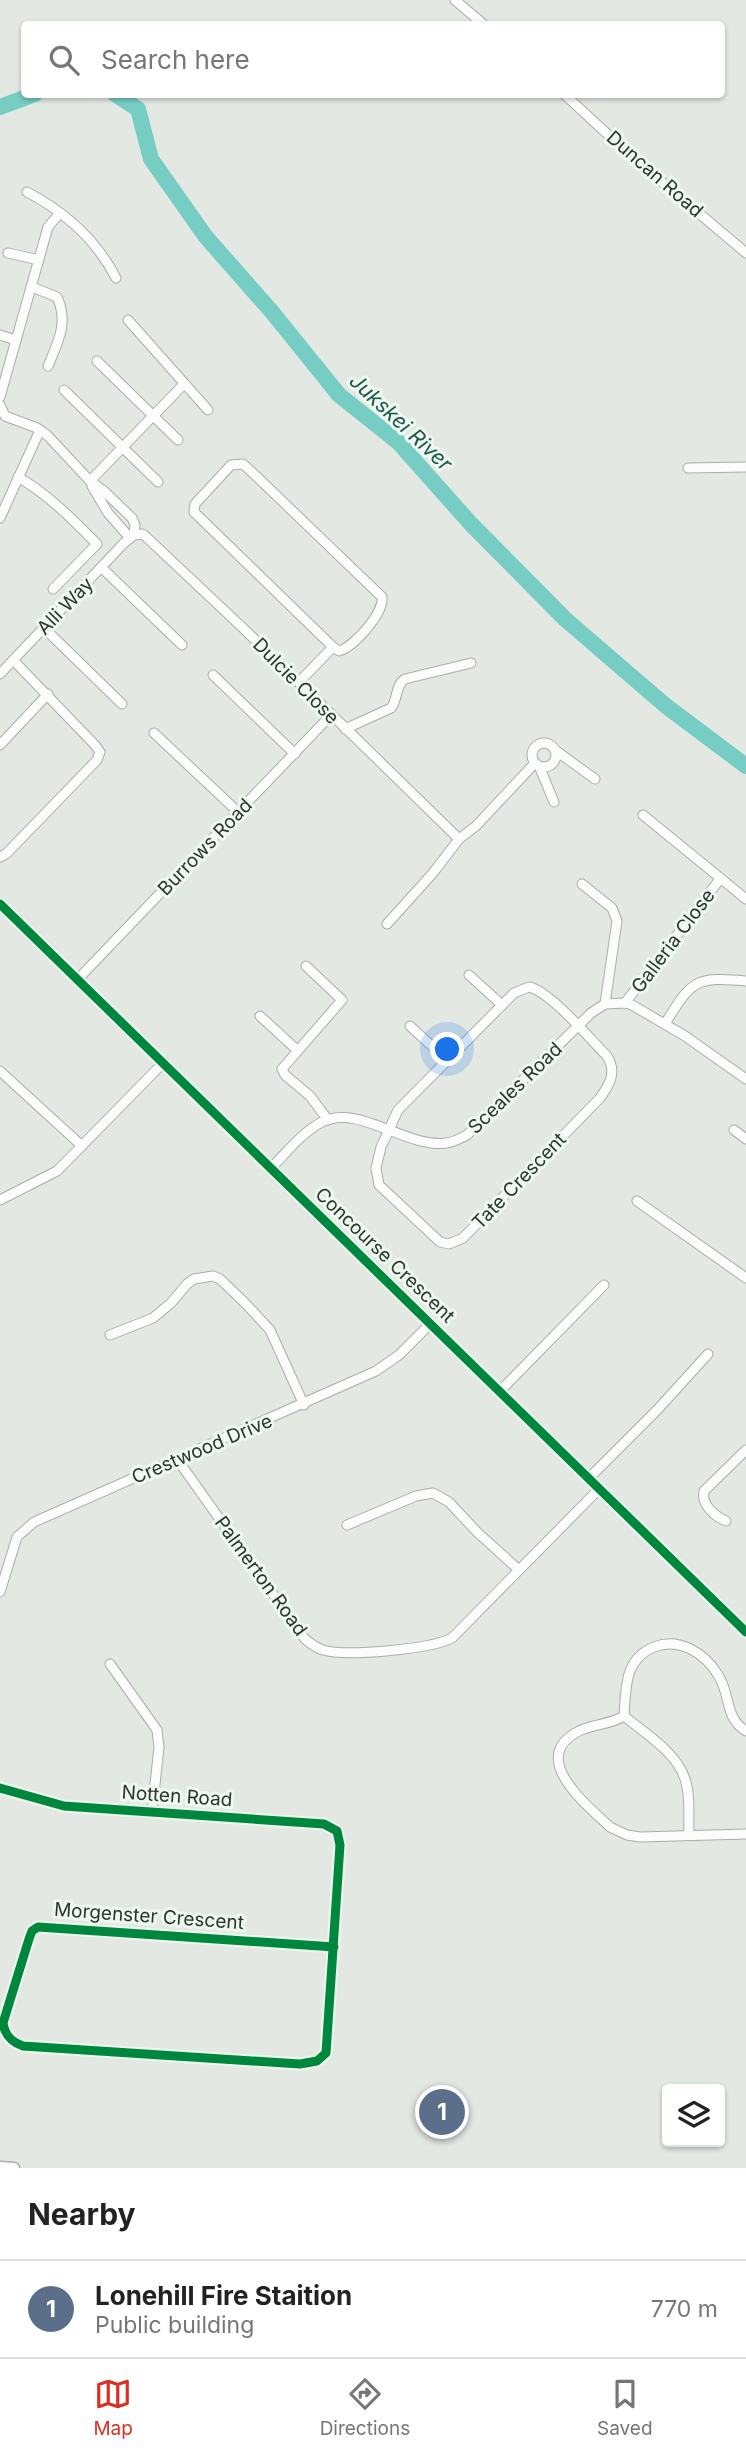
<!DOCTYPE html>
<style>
body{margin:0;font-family:Inter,sans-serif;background:#f2f2f2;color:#222}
.controls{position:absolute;right:21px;bottom:21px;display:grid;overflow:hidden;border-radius:7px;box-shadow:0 2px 5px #0004}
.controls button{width:63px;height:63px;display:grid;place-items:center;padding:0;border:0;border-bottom:2px solid #e0e0e0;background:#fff;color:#222;font:35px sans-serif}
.you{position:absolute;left:448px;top:1050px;width:24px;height:24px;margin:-18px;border:5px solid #fff;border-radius:50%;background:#1a73e8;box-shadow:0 0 0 10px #1a73e833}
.badge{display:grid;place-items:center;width:46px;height:46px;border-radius:50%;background:#d93025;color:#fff;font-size:23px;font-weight:700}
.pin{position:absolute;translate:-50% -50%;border:4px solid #fff;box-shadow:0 2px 7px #0006}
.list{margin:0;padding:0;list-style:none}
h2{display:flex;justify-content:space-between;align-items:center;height:91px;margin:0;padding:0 28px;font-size:30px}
h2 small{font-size:23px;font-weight:400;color:#767676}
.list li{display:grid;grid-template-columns:46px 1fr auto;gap:21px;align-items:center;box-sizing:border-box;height:98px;padding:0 28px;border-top:2px solid #e0e0e0}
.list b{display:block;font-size:26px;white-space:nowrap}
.list p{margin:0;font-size:23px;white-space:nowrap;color:#767676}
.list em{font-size:23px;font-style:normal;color:#767676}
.icon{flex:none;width:38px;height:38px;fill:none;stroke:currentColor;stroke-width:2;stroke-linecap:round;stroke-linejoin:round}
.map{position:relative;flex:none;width:746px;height:2168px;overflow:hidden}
.search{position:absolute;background:#fff;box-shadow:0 2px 5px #0004;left:21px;right:21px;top:21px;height:77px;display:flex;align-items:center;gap:18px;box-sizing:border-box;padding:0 24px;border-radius:7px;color:#767676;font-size:26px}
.sheet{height:189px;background:#fff}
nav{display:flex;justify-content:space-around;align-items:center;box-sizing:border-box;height:98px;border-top:2px solid #e0e0e0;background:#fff;font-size:19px;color:#767676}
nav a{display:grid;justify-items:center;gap:4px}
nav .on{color:#d93025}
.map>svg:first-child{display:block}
</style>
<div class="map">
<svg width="746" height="2168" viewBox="0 0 746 2168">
<rect width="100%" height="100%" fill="#e3e8e3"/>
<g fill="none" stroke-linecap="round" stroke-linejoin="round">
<!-- river -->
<g stroke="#76cdc4" stroke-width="16">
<path d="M115,94L138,109L151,159L206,237L272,312L339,395L398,442L471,524L565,619L666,706L746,766"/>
<path d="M0,107L35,94"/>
</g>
<!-- minor casing -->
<g stroke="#a9aeaa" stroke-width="11">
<g id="minor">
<path d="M455,0L483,24"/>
<path d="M564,94L630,155L746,253"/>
<path d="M27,192C65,212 96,239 116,278"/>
<path d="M8,253L39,260"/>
<path d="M32,287L57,297C69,322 58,342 48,366"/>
<path d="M128,320L208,410"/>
<path d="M0,335L16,340"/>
<path d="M97,361L178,440"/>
<path d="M64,390L158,482"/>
<path d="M0,397L48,227L60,213"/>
<path d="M0,405L5,416L37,428L48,436L90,481L105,492L132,518L135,525L134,535"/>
<path d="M688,468L746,467"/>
<path d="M18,477C49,495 72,519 97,544L53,589"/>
<path d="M90,481L184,384"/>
<path d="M92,486L108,513L130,538"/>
<path d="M0,518L40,430"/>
<path d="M102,568L182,645"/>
<path d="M44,628L122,704"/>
<path d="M0,674L124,543L134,535L143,534L244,629L459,839"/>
<path d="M213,675L295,754"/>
<path d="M299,682L333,647L339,651C354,647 384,613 382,597L255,475L243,464L231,465L195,504L194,512L333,647"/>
<path d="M345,729L391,708C398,700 395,685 405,679L471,663"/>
<path d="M154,733L238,812"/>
<circle cx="544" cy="755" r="12"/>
<path d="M0,745L48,694"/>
<path d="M555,750L595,779"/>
<path d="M539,766L554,802"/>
<path d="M643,815L746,899"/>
<path d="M0,857L6,854L97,760L100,752L95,745L13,660"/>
<path d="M582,884L612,908L617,921L605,1004"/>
<path d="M0,904L746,1632"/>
<path d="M387,924L433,873L459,839L476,826L535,763"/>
<path d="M306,966L342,1000L282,1069L285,1075L310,1096L328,1120"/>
<path d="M469,975L502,1005"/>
<path d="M78,979L331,715"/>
<path d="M529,987C550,991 591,1040 607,1056C617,1072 610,1084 600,1098L463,1238L449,1244L440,1242L379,1185L376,1168L381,1147L398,1110L514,993Z"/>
<path d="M625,1003L720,879"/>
<path d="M260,1016L297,1050"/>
<path d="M665,1024C691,981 695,976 746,981"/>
<path d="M410,1026L447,1060"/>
<path d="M0,1071L82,1146"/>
<path d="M734,1130L746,1139"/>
<path d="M271,1168C286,1153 302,1133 320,1123C358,1102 406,1149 447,1143C454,1142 461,1138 467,1135L591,1013L605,1004L625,1003L632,1005L685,1036L746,1079"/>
<path d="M0,1200L57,1171L164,1062"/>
<path d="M637,1201L746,1278"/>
<path d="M110,1335L153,1318L171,1303L187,1284L194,1279L213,1276L220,1279L246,1304L270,1330L304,1405"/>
<path d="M500,1391L604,1285"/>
<path d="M177,1459L305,1639C311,1644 316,1648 323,1650C346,1657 431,1649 452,1638L599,1489"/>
<path d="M589,1478L658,1409L708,1354"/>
<path d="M726,1521C714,1516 701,1504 704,1491L746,1450"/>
<path d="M347,1525L416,1496L433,1493L449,1502L477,1532L519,1570"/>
<path d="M0,1592L17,1537L34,1522L376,1371L399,1355L430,1324"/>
<path d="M110,1664L157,1730L159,1747L152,1812"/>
<path d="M624,1716C645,1733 677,1753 685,1779C691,1796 688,1817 689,1834"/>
<path d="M746,1731C724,1718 731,1694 718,1675C705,1653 679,1637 654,1647C624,1659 626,1688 624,1716C610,1725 592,1724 577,1732C528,1759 588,1806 610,1827L627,1835L640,1837L746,1834"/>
<path d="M0,1788L64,1806L324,1824L337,1831L340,1845L326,2053L317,2061L300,2064L23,2046C11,2042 5,2035 3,2023L29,1939L32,1931L38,1927L334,1947"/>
</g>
</g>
<!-- tertiary casing -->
<g stroke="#a9aeaa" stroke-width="13">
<path id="tertiary" d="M0,2167L14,2168"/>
</g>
<!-- minor -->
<use href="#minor" stroke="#fbfcfb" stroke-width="9"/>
<!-- tertiary -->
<use href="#tertiary" stroke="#fbfcfb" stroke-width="10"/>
<!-- cycleway casing -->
<g stroke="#edf8ef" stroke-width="13">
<g id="cycleway">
<path d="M0,904L746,1632"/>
<path d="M0,1788L64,1806L324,1824L337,1831L340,1845L326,2053L317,2061L300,2064L23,2046C11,2042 5,2035 3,2023L29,1939L32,1931L38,1927L334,1947"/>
</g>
</g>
<!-- cycleway -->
<use href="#cycleway" stroke="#00873e" stroke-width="9"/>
</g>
<g text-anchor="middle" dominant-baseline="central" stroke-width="6" stroke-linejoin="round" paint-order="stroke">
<!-- street labels -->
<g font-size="19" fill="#2e332f" stroke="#edf8ef">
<text transform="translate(655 174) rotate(41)">Duncan Road</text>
<text transform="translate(65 606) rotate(-46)">Alli Way</text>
<text transform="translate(296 681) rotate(45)">Dulcie Close</text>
<text transform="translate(205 847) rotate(-46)">Burrows Road</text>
<text transform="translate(673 941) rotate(-53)">Galleria Close</text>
<text transform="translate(515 1088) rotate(-44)">Sceales Road</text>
<text transform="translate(519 1181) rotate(-46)">Tate Crescent</text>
<text transform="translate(385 1255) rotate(44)">Concourse Crescent</text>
<text transform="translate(202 1449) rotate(-23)">Crestwood Drive</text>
<text transform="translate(261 1576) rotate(54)">Palmerton Road</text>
<text transform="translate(177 1796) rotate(4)">Notten Road</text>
<text transform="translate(149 1916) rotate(4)">Morgenster Crescent</text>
</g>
<!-- water labels -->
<g font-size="21" font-style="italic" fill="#225651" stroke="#edf8ef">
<text transform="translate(401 422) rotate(43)">Jukskei River</text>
</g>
</g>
</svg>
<div class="controls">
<button><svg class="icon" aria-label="layers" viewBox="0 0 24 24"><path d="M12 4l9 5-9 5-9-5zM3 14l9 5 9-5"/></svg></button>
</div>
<div class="you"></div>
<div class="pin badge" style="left:442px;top:2112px;background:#5c6f8a">1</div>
<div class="search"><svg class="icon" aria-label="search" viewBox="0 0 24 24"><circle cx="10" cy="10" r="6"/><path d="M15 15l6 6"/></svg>Search here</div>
</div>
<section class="sheet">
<h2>Nearby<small></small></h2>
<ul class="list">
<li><span class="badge" style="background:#5c6f8a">1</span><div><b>Lonehill Fire Staition</b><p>Public building</p></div><em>770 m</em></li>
</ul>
</section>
<nav>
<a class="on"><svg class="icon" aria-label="map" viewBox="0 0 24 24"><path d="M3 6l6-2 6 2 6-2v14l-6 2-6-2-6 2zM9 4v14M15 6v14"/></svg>Map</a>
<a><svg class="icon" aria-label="directions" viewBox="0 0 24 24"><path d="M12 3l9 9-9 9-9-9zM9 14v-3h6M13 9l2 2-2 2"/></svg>Directions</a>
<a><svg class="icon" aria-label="saved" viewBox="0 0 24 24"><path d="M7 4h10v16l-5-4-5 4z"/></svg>Saved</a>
</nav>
